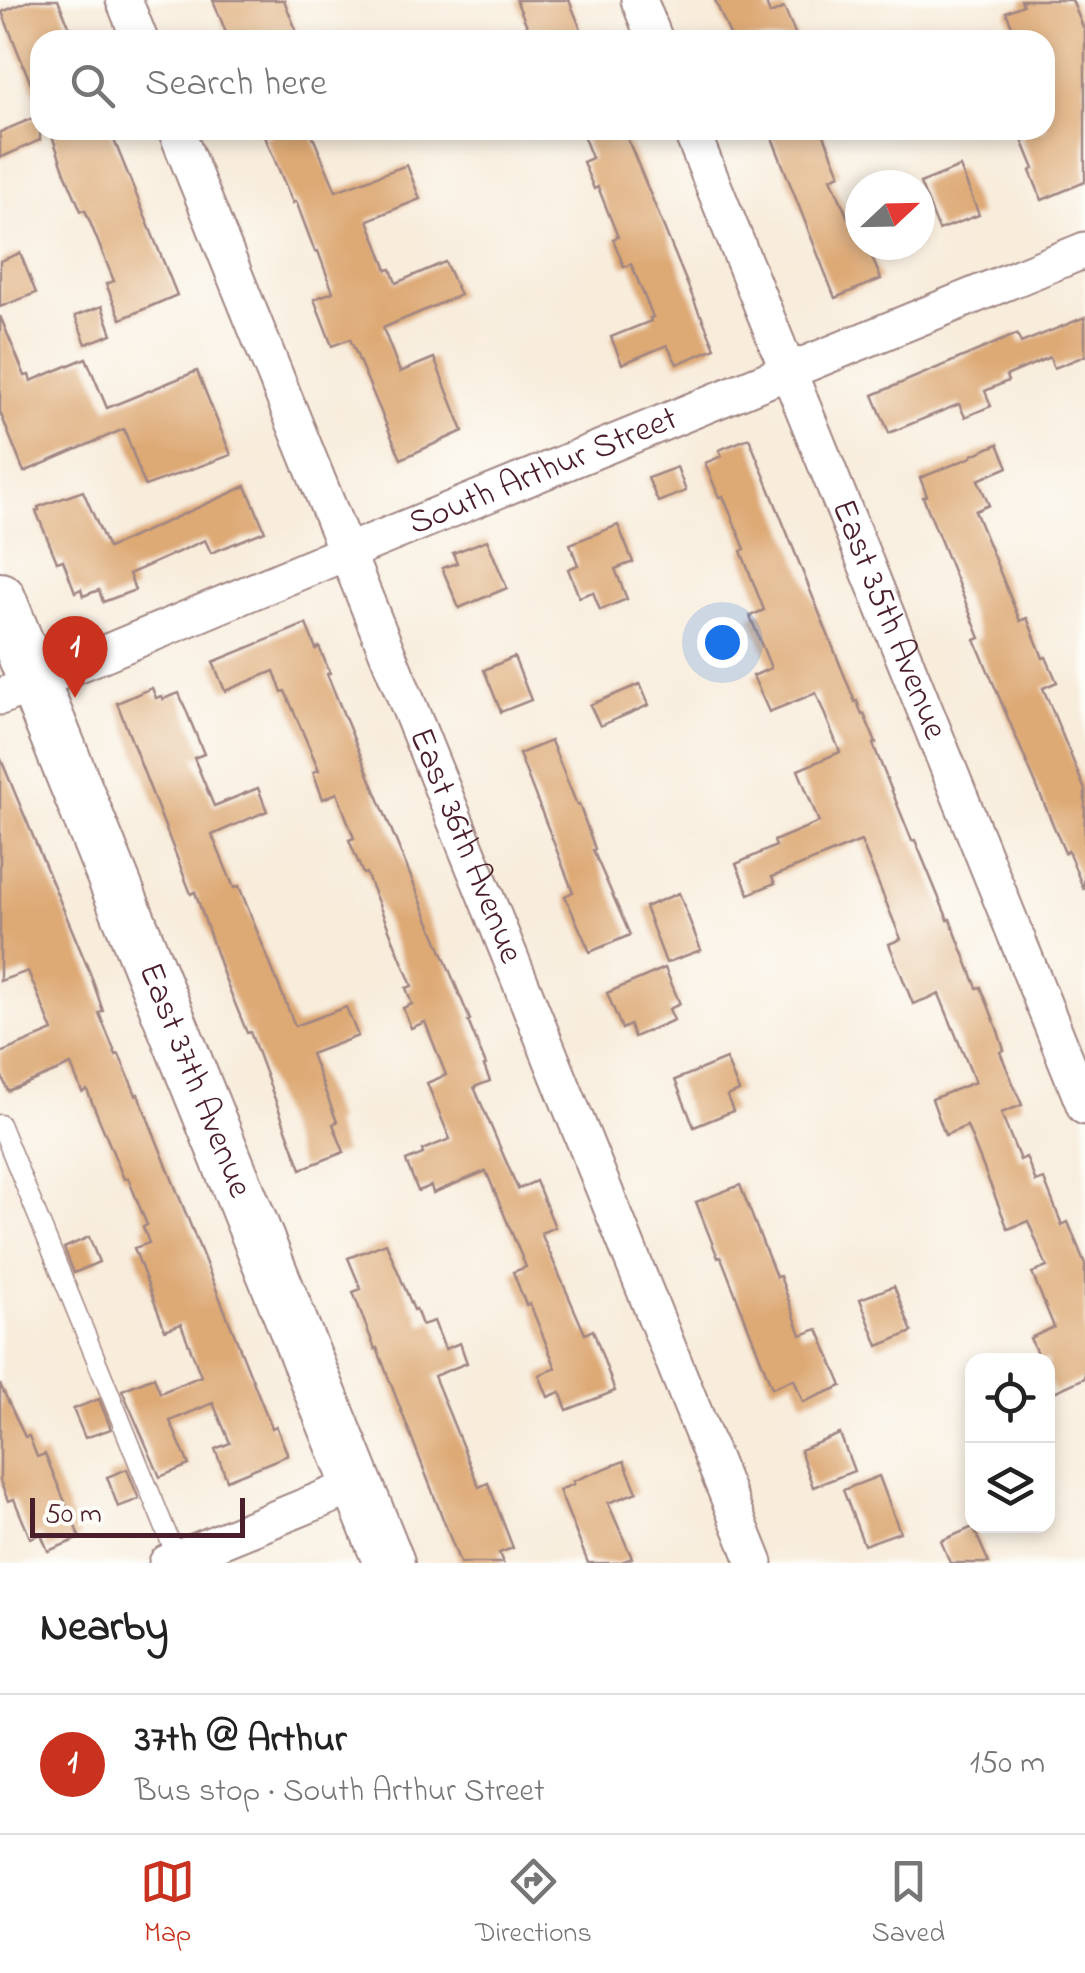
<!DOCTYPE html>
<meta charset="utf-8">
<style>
body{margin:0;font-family:"Indie Flower",sans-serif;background:#f6f6f6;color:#222}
.controls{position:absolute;right:30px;bottom:30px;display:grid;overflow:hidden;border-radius:20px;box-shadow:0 5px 15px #0003}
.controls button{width:90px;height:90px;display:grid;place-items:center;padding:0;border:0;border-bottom:2px solid #e0e0e0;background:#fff;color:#222;font:50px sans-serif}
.compass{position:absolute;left:845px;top:170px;width:90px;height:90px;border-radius:50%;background:#fff;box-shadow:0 5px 15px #0003;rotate:68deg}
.scale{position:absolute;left:30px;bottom:25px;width:215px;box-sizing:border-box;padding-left:10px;border:5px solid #4a1f2b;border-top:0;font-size:28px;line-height:35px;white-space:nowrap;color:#4a1f2b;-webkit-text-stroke:8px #fdfcf7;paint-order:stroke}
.you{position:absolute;left:722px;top:642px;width:35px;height:35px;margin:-25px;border:8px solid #fff;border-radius:50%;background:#1a73e8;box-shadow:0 0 0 15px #1a73e833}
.badge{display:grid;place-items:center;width:65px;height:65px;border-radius:50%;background:#c8321e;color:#fff;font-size:32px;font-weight:700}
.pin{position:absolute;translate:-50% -82px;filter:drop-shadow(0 2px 5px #0008)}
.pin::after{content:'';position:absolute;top:52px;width:35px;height:30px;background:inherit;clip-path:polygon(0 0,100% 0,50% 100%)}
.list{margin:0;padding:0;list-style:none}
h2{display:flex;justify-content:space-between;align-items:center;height:130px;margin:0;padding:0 40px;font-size:42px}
h2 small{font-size:32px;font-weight:400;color:#767676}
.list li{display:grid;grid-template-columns:65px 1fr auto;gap:30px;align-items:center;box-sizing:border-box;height:140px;padding:0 40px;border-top:2px solid #e0e0e0}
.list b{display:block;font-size:38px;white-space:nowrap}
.list p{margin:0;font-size:32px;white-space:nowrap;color:#767676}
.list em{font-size:32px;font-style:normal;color:#767676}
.icon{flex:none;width:55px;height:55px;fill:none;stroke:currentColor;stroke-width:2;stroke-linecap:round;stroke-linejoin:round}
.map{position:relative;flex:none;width:1085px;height:1563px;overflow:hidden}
.search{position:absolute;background:#fff;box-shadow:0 5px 15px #0003;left:30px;right:30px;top:30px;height:110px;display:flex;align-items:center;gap:25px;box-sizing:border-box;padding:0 35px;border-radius:30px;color:#767676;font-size:38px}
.sheet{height:270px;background:#fff}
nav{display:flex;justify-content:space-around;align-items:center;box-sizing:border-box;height:140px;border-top:2px solid #e0e0e0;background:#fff;font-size:28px;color:#767676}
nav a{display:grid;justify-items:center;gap:5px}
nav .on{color:#c8321e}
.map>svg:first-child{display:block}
</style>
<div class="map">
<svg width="1085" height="1563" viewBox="0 0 1085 1563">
<rect width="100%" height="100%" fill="#fdfcf7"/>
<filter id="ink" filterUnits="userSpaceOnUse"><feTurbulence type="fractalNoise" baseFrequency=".01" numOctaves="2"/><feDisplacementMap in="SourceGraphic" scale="20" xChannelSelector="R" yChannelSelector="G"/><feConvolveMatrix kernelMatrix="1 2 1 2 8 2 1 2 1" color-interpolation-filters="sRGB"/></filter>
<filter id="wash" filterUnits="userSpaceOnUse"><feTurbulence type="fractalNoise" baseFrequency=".0048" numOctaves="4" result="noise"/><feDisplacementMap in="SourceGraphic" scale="40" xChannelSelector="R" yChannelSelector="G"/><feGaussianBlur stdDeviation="2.25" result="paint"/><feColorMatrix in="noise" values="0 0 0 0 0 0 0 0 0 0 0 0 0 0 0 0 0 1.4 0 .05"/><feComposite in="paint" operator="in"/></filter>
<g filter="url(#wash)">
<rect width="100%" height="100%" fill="#f8ecdb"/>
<g id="blocks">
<!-- building -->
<g fill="#dda974">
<path d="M31,0H58L70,28L40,40L39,104L2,12Z"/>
<path d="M213,0H284L300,40H229Z"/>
<path d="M516,0H569L582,32L562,40H533Z"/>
<path d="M715,0H765L770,14L784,8L798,40H732Z"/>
<path d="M1021,0H1072L1085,32V182L1042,200L1030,171L1034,169L1018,130H1045V40H1018L1006,12L1023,5Z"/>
<path d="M40,115V140L0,158V132Z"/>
<path d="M50,130H110L177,295L121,319L106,284L114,281L85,210L81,211L65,173Z"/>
<path d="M281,130H310L336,191L407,165L420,199L368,220L387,270L391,269L396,283L445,262L460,295L383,328L400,372L434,358L463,431L401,459L350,339L332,346L314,299L333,292L318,251L315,252L296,201L293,203L265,137Z"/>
<path d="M581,130H624L700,315H701L715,348L677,364L667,345L622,364L611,337L651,321L650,318L653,317L631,264L624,267L613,239L618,237L598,187L594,189L583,162L592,158Z"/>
<path d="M769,130H822L840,174L831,178L848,218L855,215L860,228V245H867L881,279L835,298Z"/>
<path d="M960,167L979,215L939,230L920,183Z"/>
<path d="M20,253L36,293L0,307V261Z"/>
<path d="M102,306L112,334L86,344L75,316Z"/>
<path d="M0,316L25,376L29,375L31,381L86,358L107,408L197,371L231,455L145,486L124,429L24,472L0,412Z"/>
<path d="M1085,317V356L1054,368L1050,357L1006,376L1008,381L985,391L991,406L965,417L959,404L889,433L873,395L1017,334L1021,343Z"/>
<path d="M749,438L855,702L857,701L862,715L864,714L876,743L873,744L912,841L915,840L948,920L950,919L977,988L981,987L997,1028L1004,1050L1000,1052L1022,1105L1001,1113L1020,1160L1026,1157L1036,1182L1044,1179L1062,1225L1068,1222L1085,1264V1378L1054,1392L1048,1378V1360H1040L1030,1338L1054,1327L1032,1273L1047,1267L1028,1221L1008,1229L967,1126L945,1135L932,1099L975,1082L939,994L913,1004L889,944L901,939L861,841L772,877L775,883L749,894L736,864L776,846L774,841L819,822L798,770L840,752L816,693L769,712L753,676L771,668L750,616L764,610L741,551L745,549L723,496L719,497L705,463L722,456L719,450Z"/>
<path d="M998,444L1008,467L978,480L989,505L975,511L1020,621L1027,618L1043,658L1046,657L1057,682L1043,688L1085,790L1084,890L1068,851L1065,853L975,640L980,638L923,497L927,496L920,478L972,457V455Z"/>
<path d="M677,467L686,491L658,502L648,478Z"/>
<path d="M246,486L265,531L211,553L205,540L129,574L135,590L103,602L99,590L83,596L81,589L75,592L63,560L57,562L36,511L39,510L38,507L83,491L108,548Z"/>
<path d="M618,525L633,562L615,569L627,599L600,610L593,592L579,597L568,569L578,565L570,544Z"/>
<path d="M487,540L507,588L459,608L442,568L457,563L453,553Z"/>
<path d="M306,624L316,649L319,647L330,673L327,674L470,1020L468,1021L486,1065L484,1066L490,1081L474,1087L518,1189L536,1181L555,1227L541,1233L585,1334L593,1330L615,1391L567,1410L560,1392L548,1397L539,1375L556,1368L530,1304L526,1305L513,1272L526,1267L486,1171L433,1193L431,1186L418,1191L406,1161L423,1154L422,1150L450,1139L427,1083L446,1075L425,1022L411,1028L403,1008L412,1004L406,988L412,986L366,873L363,874L349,840L354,838L337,793L323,799L313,772L319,770L285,691L282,692L274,671L225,691L213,662Z"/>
<path d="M514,657L531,700L501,712L484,670Z"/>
<path d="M640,684L649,705L600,726L590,705Z"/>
<path d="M152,688L156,698L162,696L163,699L179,693L204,754L194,758L214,806L258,788L267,811L212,835L234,888L239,886L295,1026L346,1007L358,1036L311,1054L337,1122L333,1124L344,1152L301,1169L250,1032L247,1033L224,976L195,892L191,894L117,703Z"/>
<path d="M551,741L577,805L579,804L595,849L593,850L630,935L590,952L565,896L573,892L519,754Z"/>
<path d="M0,757L90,973L103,1011L99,1013L116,1055L119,1054L136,1095L138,1094L265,1411L272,1428L276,1426L288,1455L227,1480L215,1449L230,1443L213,1403L170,1421L189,1465L160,1477L122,1390L154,1377L160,1393L201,1376L181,1324L165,1330L134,1248L149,1243L143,1227L147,1225L128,1178L124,1179L87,1090L82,1092L71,1065L8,1091L0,1072V1053L53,1031L28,971L0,981Z"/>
<path d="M679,893L701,950L666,963L645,907Z"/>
<path d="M665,968L680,1004L669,1009L674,1020L634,1037L630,1025L622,1029L607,993Z"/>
<path d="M726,1059L739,1091L727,1096L733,1111L694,1127L675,1080Z"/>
<path d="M740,1185L776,1277L780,1276L801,1335L818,1329L842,1386L803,1402L794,1379L772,1388L721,1257L718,1258L696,1202Z"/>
<path d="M89,1237L99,1262L74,1273L64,1248Z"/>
<path d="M386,1243L414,1310L416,1309L422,1325L434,1321L445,1349L460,1343L467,1363L434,1376L479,1487L488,1483L513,1548L499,1553L503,1563H460L377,1348L375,1349L353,1292L361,1289L348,1258Z"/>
<path d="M894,1286L912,1332L878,1346L860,1299Z"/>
<path d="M0,1384L25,1437L29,1436L37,1457L45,1454L80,1538L48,1551L41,1534L30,1538L14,1499L8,1501L0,1481Z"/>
<path d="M99,1399L111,1429L85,1438L73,1409Z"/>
<path d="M840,1434L854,1471L813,1487L800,1450Z"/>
<path d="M624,1461L637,1492L608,1503L632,1558L619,1563H588L559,1490L574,1484L573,1481Z"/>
<path d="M127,1469L139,1499L118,1507L107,1477Z"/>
<path d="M879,1476L900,1532L864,1545L843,1490Z"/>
<path d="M973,1527L989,1563H950L941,1541Z"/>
</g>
</g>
</g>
<g filter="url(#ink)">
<use href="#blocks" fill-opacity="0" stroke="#a18683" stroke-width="2.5"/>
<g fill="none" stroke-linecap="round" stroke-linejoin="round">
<!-- lane casing -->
<g stroke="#a18683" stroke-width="21">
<path id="lane" d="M0,1124L179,1563"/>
</g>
<!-- street casing -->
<g stroke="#a18683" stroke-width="39">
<g id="street">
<path d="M124,0L140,40"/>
<path d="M639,0L655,40"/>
<path id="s1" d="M176,130L755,1563"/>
<path id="s2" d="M691,130L1085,1107"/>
<path id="s3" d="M0,697L347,552L1085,250"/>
<path d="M167,1563L357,1485"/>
</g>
</g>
<!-- secondary casing -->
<g stroke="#a18683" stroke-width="54">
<g id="secondary">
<path id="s4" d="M0,598L389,1563"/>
</g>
</g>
<!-- lane -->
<use href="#lane" stroke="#fff" stroke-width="18"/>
<!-- street -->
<use href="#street" stroke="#fff" stroke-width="35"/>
<!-- secondary -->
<use href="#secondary" stroke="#fff" stroke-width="50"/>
</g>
</g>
<g text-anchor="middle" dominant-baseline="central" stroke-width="10" stroke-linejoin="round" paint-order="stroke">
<!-- street labels -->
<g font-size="35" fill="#4a1f2b" stroke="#fdfcf7">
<text stroke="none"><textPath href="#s3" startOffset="588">South Arthur Street</textPath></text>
<text stroke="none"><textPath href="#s2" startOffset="528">East 35th Avenue</textPath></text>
<text stroke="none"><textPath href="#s1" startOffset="772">East 36th Avenue</textPath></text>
<text stroke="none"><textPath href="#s4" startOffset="520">East 37th Avenue</textPath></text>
</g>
</g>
</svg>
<div class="controls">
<button><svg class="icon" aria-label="locate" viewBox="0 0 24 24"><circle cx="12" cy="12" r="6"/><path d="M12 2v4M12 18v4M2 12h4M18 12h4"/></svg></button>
<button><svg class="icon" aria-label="layers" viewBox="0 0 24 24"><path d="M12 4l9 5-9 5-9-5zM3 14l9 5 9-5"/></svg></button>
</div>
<svg class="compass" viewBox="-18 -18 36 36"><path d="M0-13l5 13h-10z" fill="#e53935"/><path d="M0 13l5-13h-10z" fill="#767676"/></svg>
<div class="scale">50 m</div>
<div class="you"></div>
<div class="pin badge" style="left:75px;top:698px">1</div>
<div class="search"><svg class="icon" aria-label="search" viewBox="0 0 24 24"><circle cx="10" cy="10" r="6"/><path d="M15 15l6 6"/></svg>Search here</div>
</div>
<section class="sheet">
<h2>Nearby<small></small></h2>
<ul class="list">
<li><span class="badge">1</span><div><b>37th @ Arthur</b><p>Bus stop · South Arthur Street</p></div><em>150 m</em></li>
</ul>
</section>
<nav>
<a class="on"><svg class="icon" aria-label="map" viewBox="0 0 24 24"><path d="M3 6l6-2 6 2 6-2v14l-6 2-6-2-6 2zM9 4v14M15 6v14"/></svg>Map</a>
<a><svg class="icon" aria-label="directions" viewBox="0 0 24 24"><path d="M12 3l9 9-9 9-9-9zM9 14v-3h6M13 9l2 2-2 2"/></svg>Directions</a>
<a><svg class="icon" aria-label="saved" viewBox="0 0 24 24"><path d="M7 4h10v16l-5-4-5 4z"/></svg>Saved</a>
</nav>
